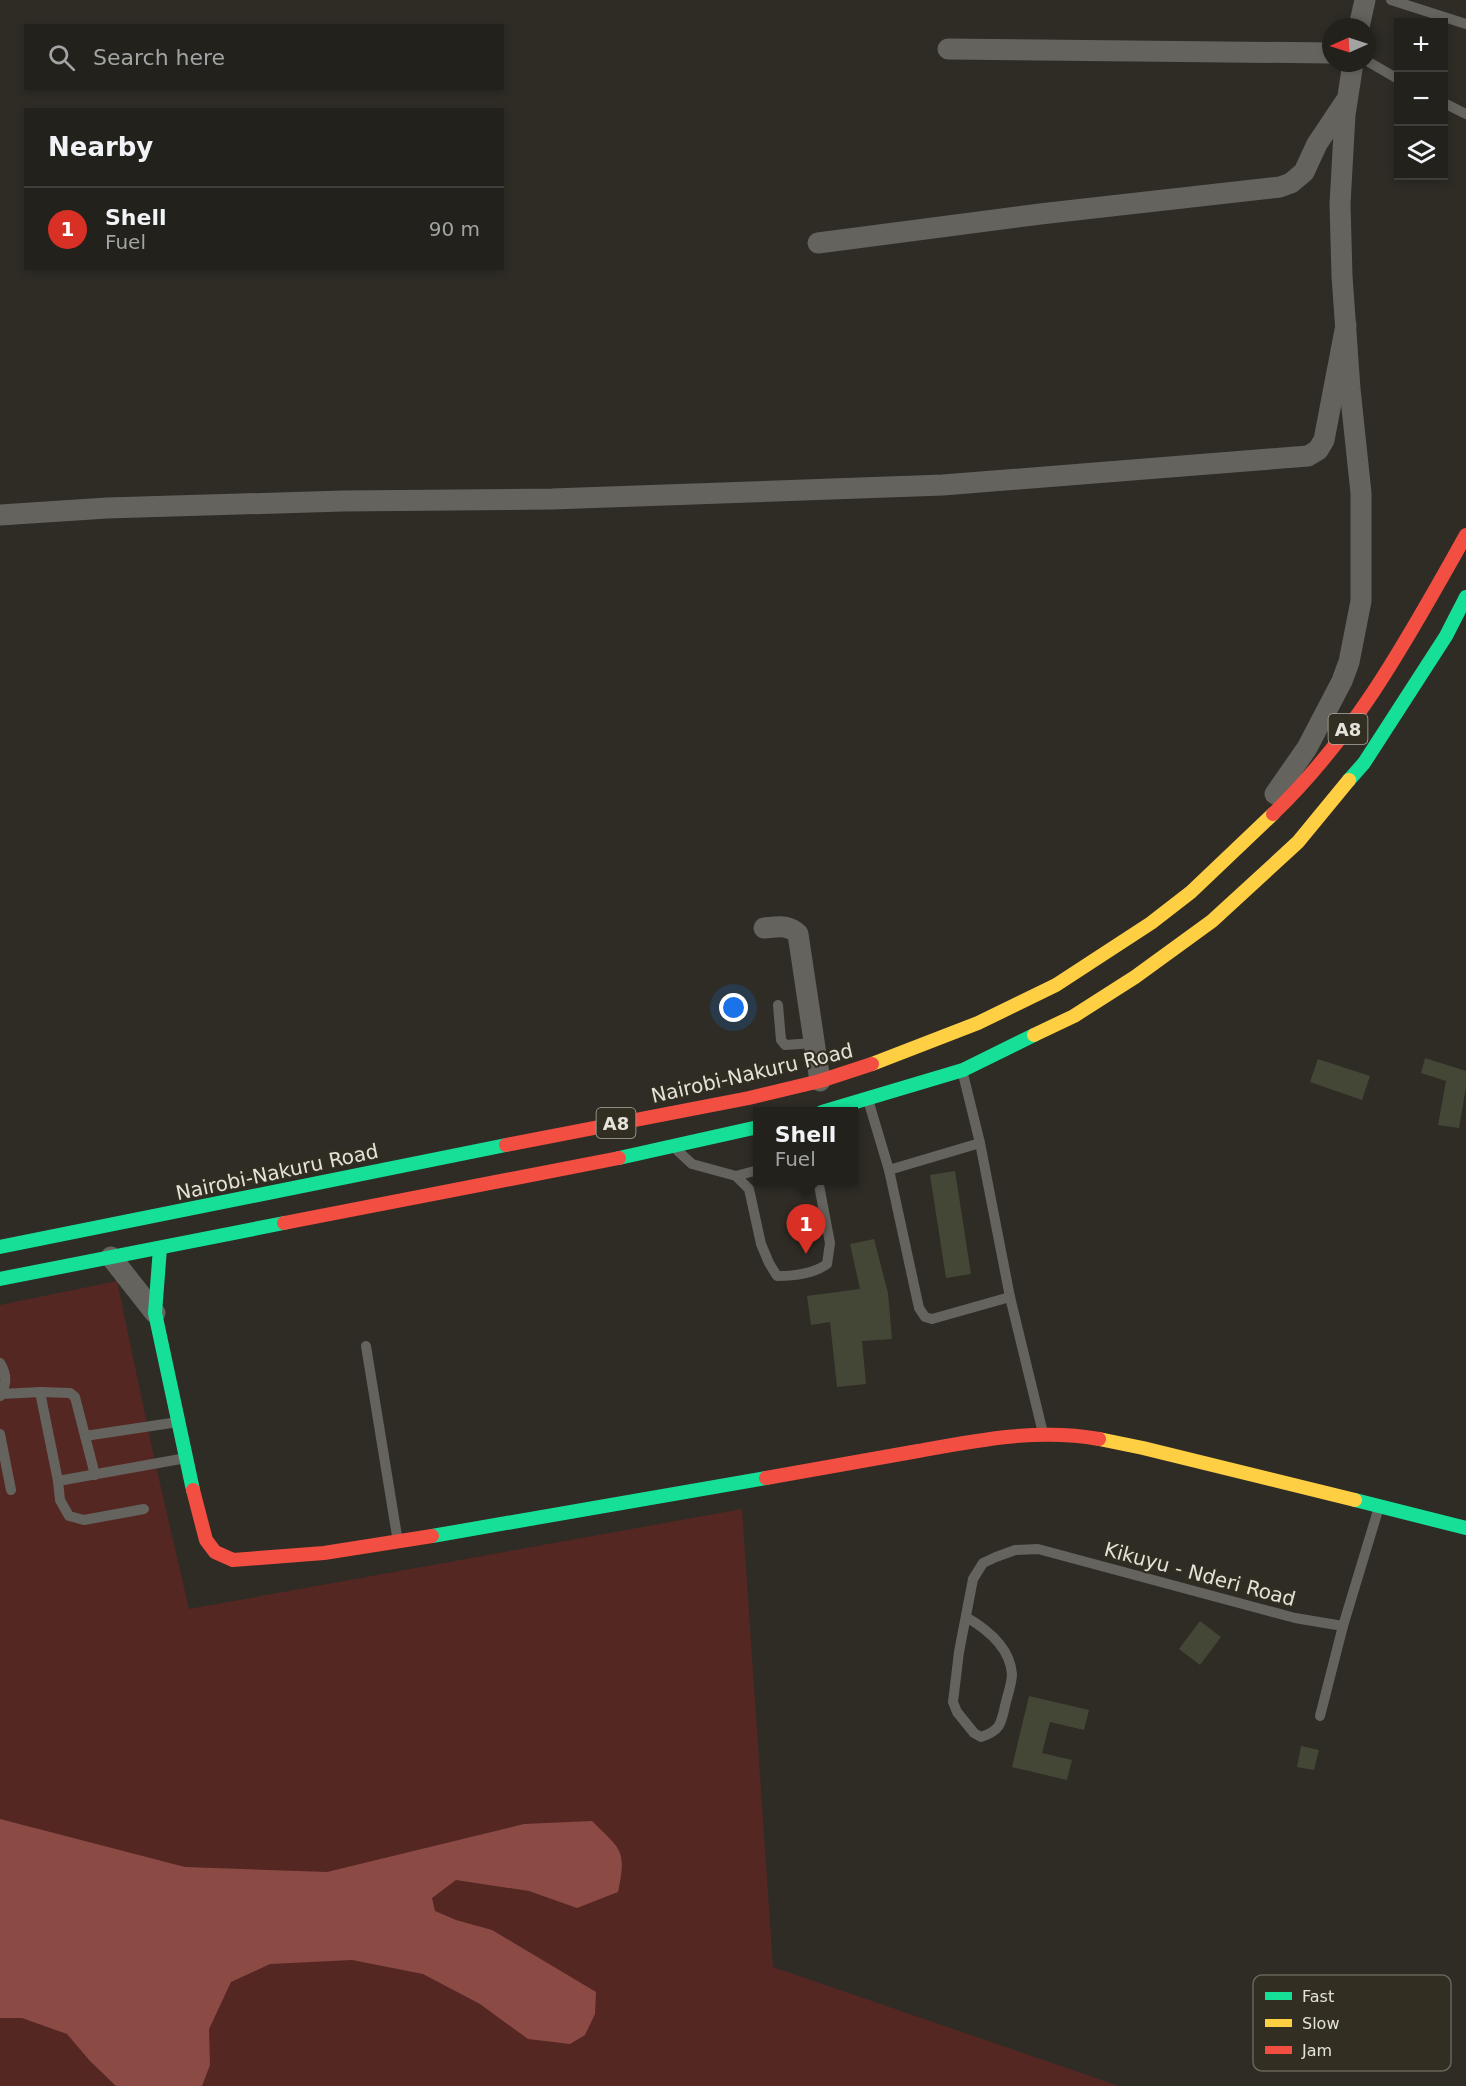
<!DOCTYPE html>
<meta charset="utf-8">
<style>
body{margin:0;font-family:"DejaVu Sans",sans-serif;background:#2e2e29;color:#f1f3f6}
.controls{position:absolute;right:18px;top:18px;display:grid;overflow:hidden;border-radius:0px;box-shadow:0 3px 9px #0003}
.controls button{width:54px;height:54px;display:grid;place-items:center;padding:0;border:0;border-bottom:2px solid #3f3e3b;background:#22211c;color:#f1f3f6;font:30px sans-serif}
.compass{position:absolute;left:1322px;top:18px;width:54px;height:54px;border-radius:50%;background:#22211c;box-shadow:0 3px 9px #0003;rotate:267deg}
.you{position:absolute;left:734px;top:1008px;width:21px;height:21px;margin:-15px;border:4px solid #fff;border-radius:50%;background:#1a73e8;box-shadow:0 0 0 9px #1a73e833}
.badge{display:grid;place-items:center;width:39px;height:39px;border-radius:50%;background:#d93025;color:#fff;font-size:20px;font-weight:700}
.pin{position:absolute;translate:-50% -50px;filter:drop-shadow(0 2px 3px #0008)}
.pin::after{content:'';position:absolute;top:32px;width:21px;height:18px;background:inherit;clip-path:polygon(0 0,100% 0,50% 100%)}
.popup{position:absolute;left:753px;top:1107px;width:105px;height:78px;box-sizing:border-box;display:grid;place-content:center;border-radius:0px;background:#22211c;filter:drop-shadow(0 2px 4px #0005);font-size:20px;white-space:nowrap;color:#a2a3a3}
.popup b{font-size:22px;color:#f1f3f6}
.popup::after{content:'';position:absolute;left:50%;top:100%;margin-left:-12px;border:12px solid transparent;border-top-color:#22211c}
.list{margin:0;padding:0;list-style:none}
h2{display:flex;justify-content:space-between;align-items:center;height:78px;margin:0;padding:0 24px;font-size:26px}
h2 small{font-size:20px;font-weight:400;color:#a2a3a3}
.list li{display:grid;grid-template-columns:39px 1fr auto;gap:18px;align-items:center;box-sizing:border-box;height:84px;padding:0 24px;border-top:2px solid #3f3e3b}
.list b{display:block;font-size:22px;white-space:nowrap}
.list p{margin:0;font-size:20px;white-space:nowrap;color:#a2a3a3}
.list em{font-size:20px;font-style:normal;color:#a2a3a3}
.icon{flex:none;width:33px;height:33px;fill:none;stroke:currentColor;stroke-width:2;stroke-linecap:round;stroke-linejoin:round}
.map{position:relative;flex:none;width:1466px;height:2086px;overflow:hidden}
.search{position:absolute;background:#22211c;box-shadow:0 3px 9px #0003;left:24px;top:24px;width:480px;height:66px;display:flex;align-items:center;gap:15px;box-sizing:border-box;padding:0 21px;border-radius:0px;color:#a2a3a3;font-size:22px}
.panel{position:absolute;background:#22211c;box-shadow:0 3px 9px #0003;left:24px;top:108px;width:480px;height:162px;border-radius:0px}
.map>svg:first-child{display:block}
</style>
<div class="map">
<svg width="1466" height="2086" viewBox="0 0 1466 2086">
<rect width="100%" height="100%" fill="#2e2c25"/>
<!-- green -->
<path fill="#552723" d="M117,1281L155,1462L189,1609L742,1509L773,1967L1119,2086H0V1305Z"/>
<!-- forest -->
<path fill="#8c4a44" d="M0,1819L185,1867L327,1872L524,1824L592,1821C621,1850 627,1849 618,1892L577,1908L529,1891L456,1880L432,1898L435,1911L456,1920L492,1930L596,1992L595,2014L585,2035L570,2044L528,2039L480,2004L423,1974L352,1960L270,1964L231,1982L209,2029L210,2065L202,2086H116L90,2061L67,2034L22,2018H0Z"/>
<!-- building -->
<g fill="#454736">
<path d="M1425,1058L1466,1071V1087L1459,1128L1438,1125L1446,1081L1421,1073Z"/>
<path d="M1318,1059L1370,1076L1362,1100L1310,1082Z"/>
<path d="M955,1171L971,1274L946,1278L930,1175Z"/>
<path d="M874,1239L888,1293L892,1339L862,1341L866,1384L837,1387L830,1322L811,1325L807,1296L860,1289L850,1244Z"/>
<path d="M1200,1621L1221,1637L1200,1665L1179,1649Z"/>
<path d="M1029,1696L1089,1710L1084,1730L1050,1722L1042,1753L1072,1760L1067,1780L1012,1767Z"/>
<path d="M1301,1746L1319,1750L1314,1770L1297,1767Z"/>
</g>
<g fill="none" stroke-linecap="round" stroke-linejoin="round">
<!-- lane -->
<g stroke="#65635e" stroke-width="10">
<path d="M1391,0L1466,24"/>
<path d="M1367,61L1398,79"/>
<path d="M1444,103L1466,114"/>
<path d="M778,1005L781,1040L785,1045L815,1043"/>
<path d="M869,1103L889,1170L980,1143L963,1074"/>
<path d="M980,1143L1010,1297L1043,1433"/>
<path d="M678,1151L692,1164L736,1176L749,1189L761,1244L769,1263L777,1276C794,1276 813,1274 827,1264L830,1243L818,1180"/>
<path d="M889,1170L919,1308L925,1317L932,1319L1010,1297"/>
<path d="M736,1176L758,1170"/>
<path d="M366,1346L398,1542"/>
<path d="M0,1363C7,1374 7,1385 0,1396"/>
<path d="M40,1392L70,1393L75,1397L95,1475"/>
<path d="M2,1394L40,1392L58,1481L60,1500L69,1516L84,1520L144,1509"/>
<path d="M0,1434L11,1490"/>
<path d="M85,1436L178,1422"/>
<path d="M58,1481L186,1458"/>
<path d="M966,1617C987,1629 1010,1648 1012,1674C1012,1684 1007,1696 1005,1706C1001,1724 1000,1731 981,1737L974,1733L957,1712L953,1702L959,1652L973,1579L983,1563L996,1557L1015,1550L1038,1549L1295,1618L1343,1626L1379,1507"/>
<path d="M1320,1716L1343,1626"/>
</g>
<!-- street -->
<g stroke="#65635e" stroke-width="21">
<path d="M1359,27L1365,0"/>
<path d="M948,49L1331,53"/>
<path d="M818,243L1040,214L1280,187L1291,183L1304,172L1317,144L1345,102"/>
<path d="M0,515L107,508L343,501L552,499L943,485L1308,456L1318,450L1324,440L1346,325"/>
<path d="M1275,794L1307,748L1342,681L1349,662L1361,601V493L1350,389L1342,276L1340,204L1345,115L1353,63"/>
<path d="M764,928C777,927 788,924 798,934L820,1081"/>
<path d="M111,1257L155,1313"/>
</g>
<!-- fast -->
<g stroke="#16e098" stroke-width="14">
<path d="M1349,780L1364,763L1446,636L1466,597"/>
<path d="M822,1112L963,1070L1034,1035"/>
<path d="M619,1158L758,1127"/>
<path d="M0,1247L506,1145"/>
<path d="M160,1248L155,1313L193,1490"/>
<path d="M0,1279L284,1223"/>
<path d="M1355,1500L1466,1528"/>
<path d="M432,1536L766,1478"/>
</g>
<!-- slow -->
<g stroke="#ffcf43" stroke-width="14">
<path d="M1034,1035L1074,1016L1135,977L1212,921L1298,842L1349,780"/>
<path d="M872,1064L978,1023L1056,985L1151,923L1191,892L1273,814"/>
<path d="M1099,1439L1143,1448L1355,1500"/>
</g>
<!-- jam -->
<g stroke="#f24e42" stroke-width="14">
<path d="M1273,814C1358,732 1409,636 1466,535"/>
<path d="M506,1145L749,1098L820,1081L872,1064"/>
<path d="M284,1223L619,1158"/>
<path d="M766,1478C816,1469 867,1460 918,1451C978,1440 1039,1428 1099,1439"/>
<path d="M193,1490L206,1540L215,1552L233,1560L324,1553L432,1536"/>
</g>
</g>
<g text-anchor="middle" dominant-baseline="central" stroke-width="4.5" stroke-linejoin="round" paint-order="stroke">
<!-- shield labels -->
<g fill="#322e21" stroke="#afaca3" stroke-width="1.5">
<rect x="1328.5" y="714" width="39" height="30" rx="4.5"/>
<rect x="596.5" y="1108" width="39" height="30" rx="4.5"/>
</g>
<g font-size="18" font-weight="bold" fill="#e5e2db">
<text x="1348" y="729">A8</text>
<text x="616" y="1123">A8</text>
</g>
<!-- street labels -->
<g font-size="20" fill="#e5e2db" stroke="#322e21">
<text transform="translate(752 1073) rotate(-13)">Nairobi-Nakuru Road</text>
<text transform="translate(277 1172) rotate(-12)">Nairobi-Nakuru Road</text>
<text transform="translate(1200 1574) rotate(15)">Kikuyu - Nderi Road</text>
</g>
</g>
<!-- legend -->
<rect x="1253" y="1975" width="198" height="96" rx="9" fill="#322e21" stroke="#686459" stroke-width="1.5"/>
<rect x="1265" y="1992" width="27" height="8" fill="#16e098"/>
<rect x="1265" y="2019" width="27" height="8" fill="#ffcf43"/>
<rect x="1265" y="2046" width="27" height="8" fill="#f24e42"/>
<g font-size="16" fill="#e5e2db">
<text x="1302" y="2002">Fast</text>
<text x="1302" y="2029">Slow</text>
<text x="1302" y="2056">Jam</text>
</g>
</svg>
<div class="controls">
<button>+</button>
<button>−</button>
<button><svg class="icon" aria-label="layers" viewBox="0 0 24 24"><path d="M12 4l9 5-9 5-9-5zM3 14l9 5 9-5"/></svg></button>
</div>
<svg class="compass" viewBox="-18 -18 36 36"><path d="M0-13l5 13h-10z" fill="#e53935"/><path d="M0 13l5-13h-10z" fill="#a2a3a3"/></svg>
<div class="you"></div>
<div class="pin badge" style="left:806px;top:1254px">1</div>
<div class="popup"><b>Shell</b>Fuel</div>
<div class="search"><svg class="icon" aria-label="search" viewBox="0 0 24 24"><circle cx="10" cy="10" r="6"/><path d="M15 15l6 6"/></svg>Search here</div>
<section class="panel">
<h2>Nearby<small></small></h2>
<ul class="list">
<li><span class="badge">1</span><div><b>Shell</b><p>Fuel</p></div><em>90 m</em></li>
</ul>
</section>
</div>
